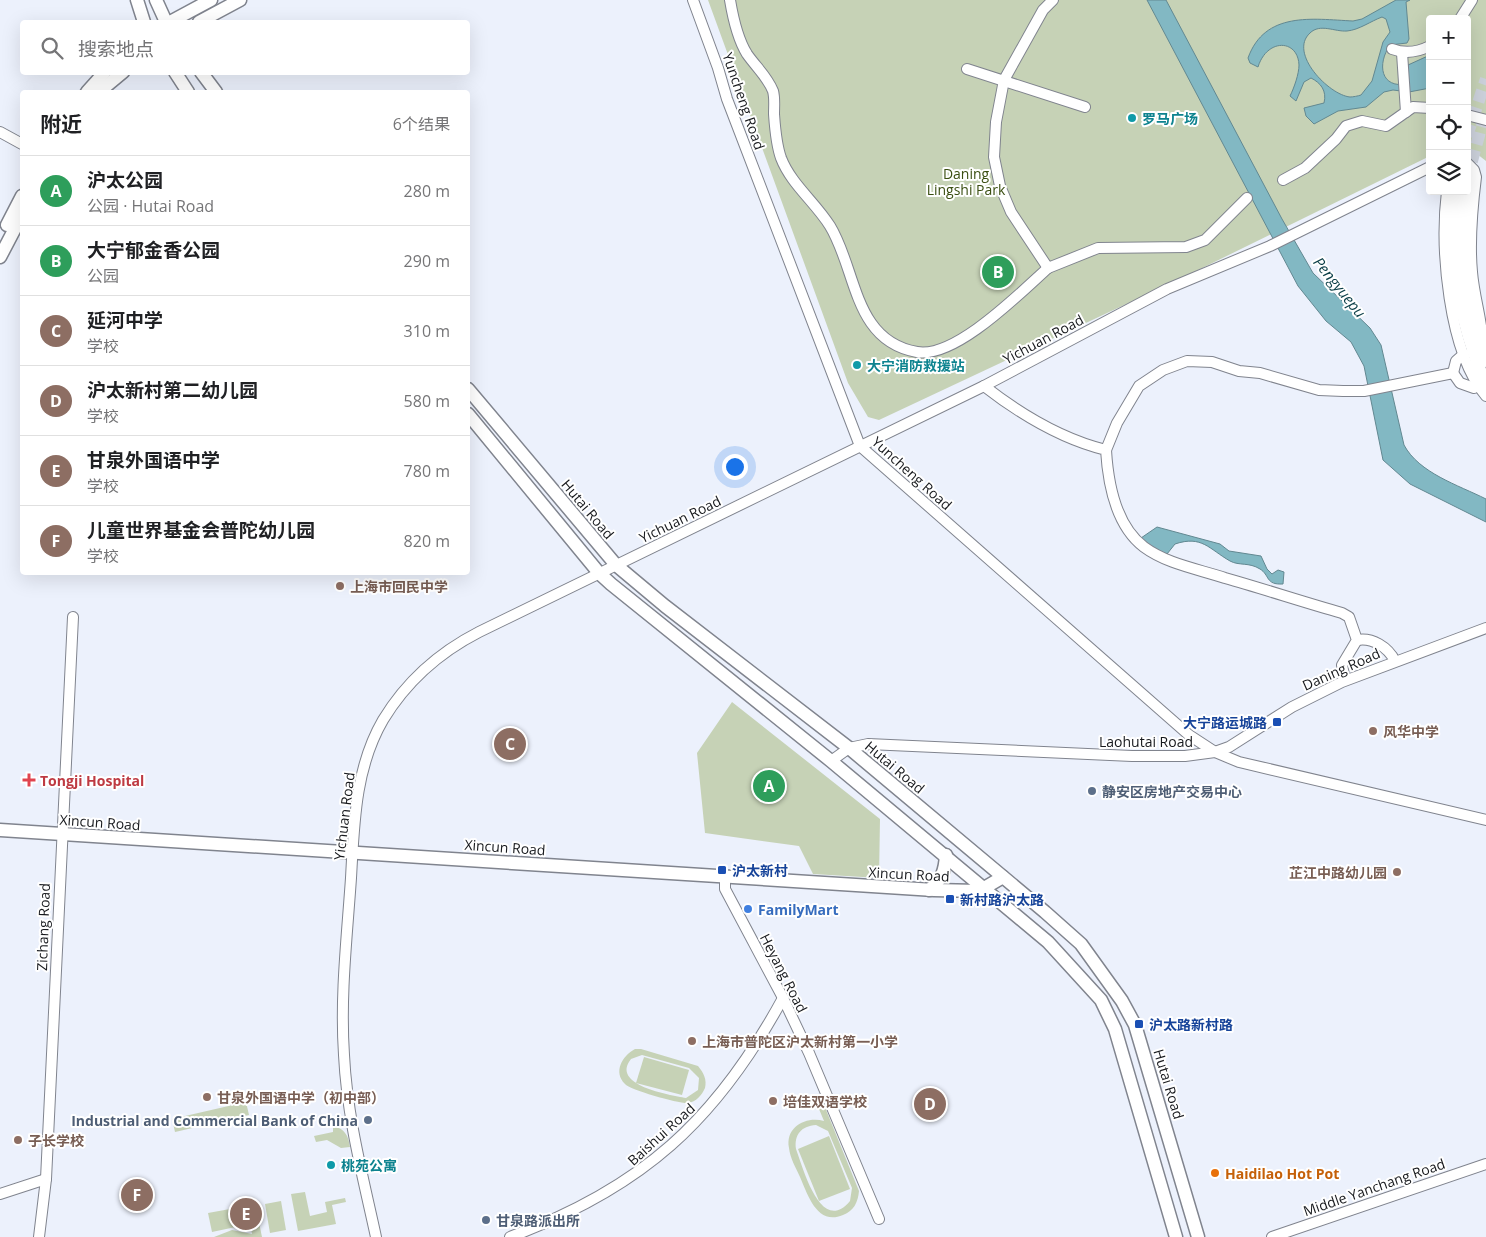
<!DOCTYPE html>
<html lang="zh">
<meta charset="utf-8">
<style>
body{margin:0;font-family:"Open Sans","Noto Sans SC",sans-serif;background:#f6f6f6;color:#202124}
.controls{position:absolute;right:15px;top:15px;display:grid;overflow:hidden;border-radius:5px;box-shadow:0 5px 20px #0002}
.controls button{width:45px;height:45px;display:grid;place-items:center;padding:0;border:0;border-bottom:1px solid #e0e0e0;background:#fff;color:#202124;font:25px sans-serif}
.you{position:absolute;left:734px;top:466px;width:18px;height:18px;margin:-12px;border:4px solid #fff;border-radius:50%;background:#1a73e8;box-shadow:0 0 0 8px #1a73e833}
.badge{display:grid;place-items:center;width:32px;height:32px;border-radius:50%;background:#3b7d8e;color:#fff;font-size:16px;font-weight:700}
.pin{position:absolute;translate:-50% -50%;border:2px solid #fff;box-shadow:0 1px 5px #0006}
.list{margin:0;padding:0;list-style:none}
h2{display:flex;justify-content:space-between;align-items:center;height:65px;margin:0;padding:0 20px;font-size:21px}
h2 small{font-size:16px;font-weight:400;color:#757577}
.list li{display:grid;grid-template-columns:32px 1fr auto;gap:15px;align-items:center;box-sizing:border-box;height:70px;padding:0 20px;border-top:1px solid #e0e0e0}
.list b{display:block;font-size:19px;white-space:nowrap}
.list p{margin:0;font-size:16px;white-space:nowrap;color:#757577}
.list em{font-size:16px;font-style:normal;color:#757577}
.icon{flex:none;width:28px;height:28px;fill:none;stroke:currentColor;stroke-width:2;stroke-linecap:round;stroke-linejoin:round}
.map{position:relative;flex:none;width:1486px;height:1237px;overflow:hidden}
.search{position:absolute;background:#fff;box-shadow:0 5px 20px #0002;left:20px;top:20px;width:450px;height:55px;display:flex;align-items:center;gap:12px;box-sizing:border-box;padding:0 18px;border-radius:5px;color:#757577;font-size:19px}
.panel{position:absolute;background:#fff;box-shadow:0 5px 20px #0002;left:20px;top:90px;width:450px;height:485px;border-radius:5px}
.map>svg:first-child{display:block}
</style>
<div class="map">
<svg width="1486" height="1237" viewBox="0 0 1486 1237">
<rect width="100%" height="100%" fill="#ecf1fc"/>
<!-- green -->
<g fill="#c6d2b6" fill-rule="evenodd">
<path d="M708,0H1486V161L1472,150L1467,149V19H1430V156L1186,276L879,420L868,417L848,383Z"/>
<path d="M732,702L880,819L879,878L813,874L799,846L705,833L697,753Z"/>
<path d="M635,1049H641L698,1066C704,1073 707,1080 705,1088C702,1095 696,1102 688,1103C680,1104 630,1090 625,1084C613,1072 622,1056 635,1049ZM642,1055L689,1068L699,1078L698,1090L686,1098C669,1095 610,1085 631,1059Z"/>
<path d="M644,1057L689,1070L682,1095L636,1083Z"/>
<path d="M820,1095L859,1191C858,1202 854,1211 843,1215C817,1226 808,1195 800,1177C796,1168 790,1158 789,1148C785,1127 806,1116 824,1121L814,1097ZM816,1125L828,1131L852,1188L850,1201C821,1236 803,1168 796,1149C794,1135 801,1126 816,1125Z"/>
<path d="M246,1102L249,1115L175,1132L172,1119Z"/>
<path d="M333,1126C345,1129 348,1135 350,1147L341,1148L327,1140L316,1142L314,1136L333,1132Z"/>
<path d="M829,1136L850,1189L819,1201L798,1149Z"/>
<path d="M305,1192L310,1216L327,1212L325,1202L345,1198L346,1202L332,1205L336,1224L298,1231L291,1194Z"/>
<path d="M281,1201L286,1230L270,1233L265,1204Z"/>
<path d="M241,1207L245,1225L212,1232L208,1213Z"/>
<path d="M257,1213L262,1237H214L232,1230L252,1234L249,1215Z"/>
</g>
<!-- water -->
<g fill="#82b8c3" stroke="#628891" fill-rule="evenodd">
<path d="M1147,0H1166L1282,219L1313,273L1370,328L1381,345L1404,445C1419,473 1458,485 1486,499V522L1410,484L1383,460L1364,366L1351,342L1326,321L1298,286Z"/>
<path d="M1396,0H1410L1406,2L1409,39L1407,43L1390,45C1377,64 1380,89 1408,84V65L1430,55V88L1409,92L1393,90L1384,92L1366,107L1338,111L1314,124L1306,116L1304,108L1324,103C1327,91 1321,83 1311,78L1304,82L1296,101L1290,96C1294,88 1299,74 1299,65C1298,39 1267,38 1258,67L1250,63L1248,58C1265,11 1312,19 1353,21L1362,19ZM1382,17L1386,19L1390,32L1383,42L1372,81L1361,95C1358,96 1353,97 1350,97C1329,95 1288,53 1310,33C1320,23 1335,32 1347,31C1359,30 1371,21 1382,17Z"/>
<path d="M1157,527L1220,544L1229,551L1261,556L1267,569L1272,574L1278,570L1284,572L1283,584C1265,585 1270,575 1260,569C1249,562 1239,566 1230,561C1209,549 1202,535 1175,544L1167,554L1154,549L1141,538Z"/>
</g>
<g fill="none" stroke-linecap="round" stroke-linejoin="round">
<!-- major-tunnel -->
<g stroke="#ccd1db" stroke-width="12" stroke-dasharray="12 6" stroke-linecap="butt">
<path d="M1467,136L1486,79"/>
<path d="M1467,179L1486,110"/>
</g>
<!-- minor casing -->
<g stroke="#80848e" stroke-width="12">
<g id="minor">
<path d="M693,0L718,68L727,99L860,446L1189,735L1215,752L1239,762L1486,820"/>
<path d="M730,0C733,18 737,38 747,54C756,67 767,76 773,91C775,98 774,106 774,114C775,128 776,144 781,158C791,184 815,202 830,226C857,270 853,341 917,352C955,359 1020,293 1048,268"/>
<path d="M1053,0L1043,10L1004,80L996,122L994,157L1000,186L1011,212L1048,268L1098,248L1186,247L1205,240L1247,198"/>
<path d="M1460,19L1472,0"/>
<path d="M1392,49C1405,54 1418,52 1430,46"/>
<path d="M1402,53L1406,112"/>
<path d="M967,69L1085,107"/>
<path d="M1467,115L1486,120"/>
<path d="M0,132L22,144"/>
<path d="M1467,163L1474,170L1476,177C1472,209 1469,240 1472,272C1474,297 1482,320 1483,344"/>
<path d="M1283,180L1305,168L1336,139L1346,126L1362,121L1386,126L1413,107L1430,108"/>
<path d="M1447,191C1440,248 1448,351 1486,396"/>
<path d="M1453,373L1456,361L1464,354"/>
<path d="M984,386C1020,414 1061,439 1106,450C1108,483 1115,525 1144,547C1167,564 1198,569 1225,578C1264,589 1303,602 1342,613L1349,617L1357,640L1342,665L1345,680"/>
<path d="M1106,450L1117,423L1139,386L1163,370L1187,361L1212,362L1239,371L1260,373L1319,390L1343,391H1364L1453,373L1460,383L1474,388L1477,385"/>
<path d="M1357,640C1372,637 1388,647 1395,661"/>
<path d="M831,761L849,748L868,744L1132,756H1185L1215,752L1229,747L1292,707L1342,682L1486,628"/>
<path d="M725,878V889L783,998L809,1053L879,1219"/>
<path d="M0,1194L46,1179"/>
<path d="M39,1237L46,1179L73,617"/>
<path d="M376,1237C363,1177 347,1117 344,1055C340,996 347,937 351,878C354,824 355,768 383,720C406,682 440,652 479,632L984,386L1167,289L1270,246L1430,167"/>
<path d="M510,1237C642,1188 716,1121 783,998"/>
<path d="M1272,1237L1486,1164"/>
</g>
</g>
<!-- major casing -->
<g stroke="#80848e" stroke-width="15">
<g id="major">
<path d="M137,0L144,22"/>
<path d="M156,0L166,22"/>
<path d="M170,22L211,0"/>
<path d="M199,22L240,0"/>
<path d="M175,72L188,92"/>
<path d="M201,72L216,92"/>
<path d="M87,92L105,72"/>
<path d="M99,92L123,72"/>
<path d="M1455,191C1449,262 1459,320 1486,385"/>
<path d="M1465,191C1458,249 1464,307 1486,361"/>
<path d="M7,225L22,196"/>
<path d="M0,257L22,215"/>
<path d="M468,389L616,565L665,606L849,748L1045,912L1081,944L1122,1001L1135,1025L1198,1237"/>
<path d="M468,414L599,573L611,584L831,761L1048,942L1101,1000L1115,1029L1176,1237"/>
<path d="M0,830L934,890L979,891L1003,877"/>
<path d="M929,890C942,880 945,871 946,855"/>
</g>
</g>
<!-- minor -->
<use href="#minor" stroke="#fff" stroke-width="10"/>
<!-- major -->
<use href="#major" stroke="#fff" stroke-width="12"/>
</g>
<!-- markers -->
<g fill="#0f9aa8" stroke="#fff" stroke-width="2">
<circle cx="1132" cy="118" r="5"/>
<circle cx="857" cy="365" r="5"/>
<circle cx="331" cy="1165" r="5"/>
</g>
<g fill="#8d6e63" stroke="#fff" stroke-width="2">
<circle cx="340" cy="586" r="5"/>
<circle cx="1373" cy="731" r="5"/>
<circle cx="1397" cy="872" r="5"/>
<circle cx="692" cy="1041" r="5"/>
<circle cx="207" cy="1097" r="5"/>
<circle cx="773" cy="1101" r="5"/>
<circle cx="18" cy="1140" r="5"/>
</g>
<g fill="#1a4fb4" stroke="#fff" stroke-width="2">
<rect x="1272" y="717" width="10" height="10" rx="2.5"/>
<rect x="717" y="865" width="10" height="10" rx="2.5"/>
<rect x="945" y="894" width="10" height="10" rx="2.5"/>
<rect x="1134" y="1019" width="10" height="10" rx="2.5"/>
</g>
<path fill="#e0444e" stroke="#fff" stroke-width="2" d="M26.5 772.5h5v5h5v5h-5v5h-5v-5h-5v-5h5z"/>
<g fill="#5c6f8a" stroke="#fff" stroke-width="2">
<circle cx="1092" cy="791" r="5"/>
<circle cx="368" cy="1120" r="5"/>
<circle cx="486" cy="1220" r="5"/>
</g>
<circle fill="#3f7fe0" stroke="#fff" stroke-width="2" cx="748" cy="909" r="5"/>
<circle fill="#e8710a" stroke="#fff" stroke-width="2" cx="1215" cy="1173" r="5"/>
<g text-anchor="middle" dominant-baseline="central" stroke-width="4" stroke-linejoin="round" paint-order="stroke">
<!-- street labels -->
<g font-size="14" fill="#17191d" stroke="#fff">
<text transform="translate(744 101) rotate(71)">Yuncheng Road</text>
<text transform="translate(1043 339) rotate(-28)">Yichuan Road</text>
<text transform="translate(912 473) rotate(42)">Yuncheng Road</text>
<text transform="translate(588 509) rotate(50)">Hutai Road</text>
<text transform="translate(680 519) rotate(-26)">Yichuan Road</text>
<text transform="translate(1341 669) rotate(-24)">Daning Road</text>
<text x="1146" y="741">Laohutai Road</text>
<text transform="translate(895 767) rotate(40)">Hutai Road</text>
<text transform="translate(344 816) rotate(-83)">Yichuan Road</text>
<text transform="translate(100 822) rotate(4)">Xincun Road</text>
<text transform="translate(505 847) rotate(4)">Xincun Road</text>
<text transform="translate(909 874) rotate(3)">Xincun Road</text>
<text transform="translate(43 927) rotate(-88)">Zichang Road</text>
<text transform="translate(784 973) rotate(63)">Heyang Road</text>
<text transform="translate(1169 1084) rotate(73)">Hutai Road</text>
<text transform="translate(661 1134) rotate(-42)">Baishui Road</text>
<text transform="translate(1374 1187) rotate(-19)">Middle Yanchang Road</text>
</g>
<!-- culture labels -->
<g font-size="14" font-weight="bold" fill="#0d838f" stroke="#fff" text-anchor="start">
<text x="1142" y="118">罗马广场</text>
<text x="867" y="365">大宁消防救援站</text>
<text x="341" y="1165">桃苑公寓</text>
</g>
<!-- park labels -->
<g font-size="14" fill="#3a4e11" stroke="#fff">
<text x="966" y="173">Daning<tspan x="966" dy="16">Lingshi Park</tspan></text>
</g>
<!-- education labels -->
<g font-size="14" font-weight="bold" fill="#785e54" stroke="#fff" text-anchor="start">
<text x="350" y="586">上海市回民中学</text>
<text x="1383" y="731">风华中学</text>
<text x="1387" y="872" text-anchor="end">芷江中路幼儿园</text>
<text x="702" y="1041">上海市普陀区沪太新村第一小学</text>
<text x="217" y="1097">甘泉外国语中学（初中部）</text>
<text x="783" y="1101">培佳双语学校</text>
<text x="28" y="1140">子长学校</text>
</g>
<!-- transit labels -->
<g font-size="14" font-weight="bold" fill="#164399" stroke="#fff" text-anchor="start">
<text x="1267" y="722" text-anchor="end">大宁路运城路</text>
<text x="732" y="870">沪太新村</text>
<text x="960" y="899">新村路沪太路</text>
<text x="1149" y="1024">沪太路新村路</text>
</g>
<!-- health labels -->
<g font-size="14" font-weight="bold" fill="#be3a42" stroke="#fff" text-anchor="start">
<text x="40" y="780">Tongji Hospital</text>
</g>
<!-- service labels -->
<g font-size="14" font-weight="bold" fill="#4e5e75" stroke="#fff" text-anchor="start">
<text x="1102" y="791">静安区房地产交易中心</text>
<text x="358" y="1120" text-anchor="end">Industrial and Commercial Bank of China</text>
<text x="496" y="1220">甘泉路派出所</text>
</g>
<!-- shop labels -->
<g font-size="14" font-weight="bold" fill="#366cbe" stroke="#fff" text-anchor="start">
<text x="758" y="909">FamilyMart</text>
</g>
<!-- food labels -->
<g font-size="14" font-weight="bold" fill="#c56008" stroke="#fff" text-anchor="start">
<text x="1225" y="1173">Haidilao Hot Pot</text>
</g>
<!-- water labels -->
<g font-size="15" font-style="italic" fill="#093d46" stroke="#fff">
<text transform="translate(1340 287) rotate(51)">Pengyuepu</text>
</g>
</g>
</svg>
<div class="controls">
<button>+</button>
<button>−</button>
<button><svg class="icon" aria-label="locate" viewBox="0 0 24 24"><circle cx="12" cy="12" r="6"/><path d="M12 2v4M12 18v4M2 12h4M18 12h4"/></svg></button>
<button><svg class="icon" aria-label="layers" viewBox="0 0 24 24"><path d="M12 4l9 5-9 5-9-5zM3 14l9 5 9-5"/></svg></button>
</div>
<div class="you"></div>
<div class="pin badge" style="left:769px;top:786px;background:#2e9e5b">A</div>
<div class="pin badge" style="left:998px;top:272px;background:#2e9e5b">B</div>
<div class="pin badge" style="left:510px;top:744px;background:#8d6e63">C</div>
<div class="pin badge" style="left:930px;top:1104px;background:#8d6e63">D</div>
<div class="pin badge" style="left:246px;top:1214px;background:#8d6e63">E</div>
<div class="pin badge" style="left:137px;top:1195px;background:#8d6e63">F</div>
<div class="search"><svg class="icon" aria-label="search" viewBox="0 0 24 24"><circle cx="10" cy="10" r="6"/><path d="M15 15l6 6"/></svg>搜索地点</div>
<section class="panel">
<h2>附近<small>6个结果</small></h2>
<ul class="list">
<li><span class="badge" style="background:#2e9e5b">A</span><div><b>沪太公园</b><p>公园 · Hutai Road</p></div><em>280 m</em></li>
<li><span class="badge" style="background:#2e9e5b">B</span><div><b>大宁郁金香公园</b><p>公园</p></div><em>290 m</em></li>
<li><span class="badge" style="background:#8d6e63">C</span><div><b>延河中学</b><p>学校</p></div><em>310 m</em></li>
<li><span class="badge" style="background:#8d6e63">D</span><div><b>沪太新村第二幼儿园</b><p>学校</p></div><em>580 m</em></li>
<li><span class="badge" style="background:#8d6e63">E</span><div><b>甘泉外国语中学</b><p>学校</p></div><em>780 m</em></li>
<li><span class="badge" style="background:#8d6e63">F</span><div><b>儿童世界基金会普陀幼儿园</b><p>学校</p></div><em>820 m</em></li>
</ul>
</section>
</div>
